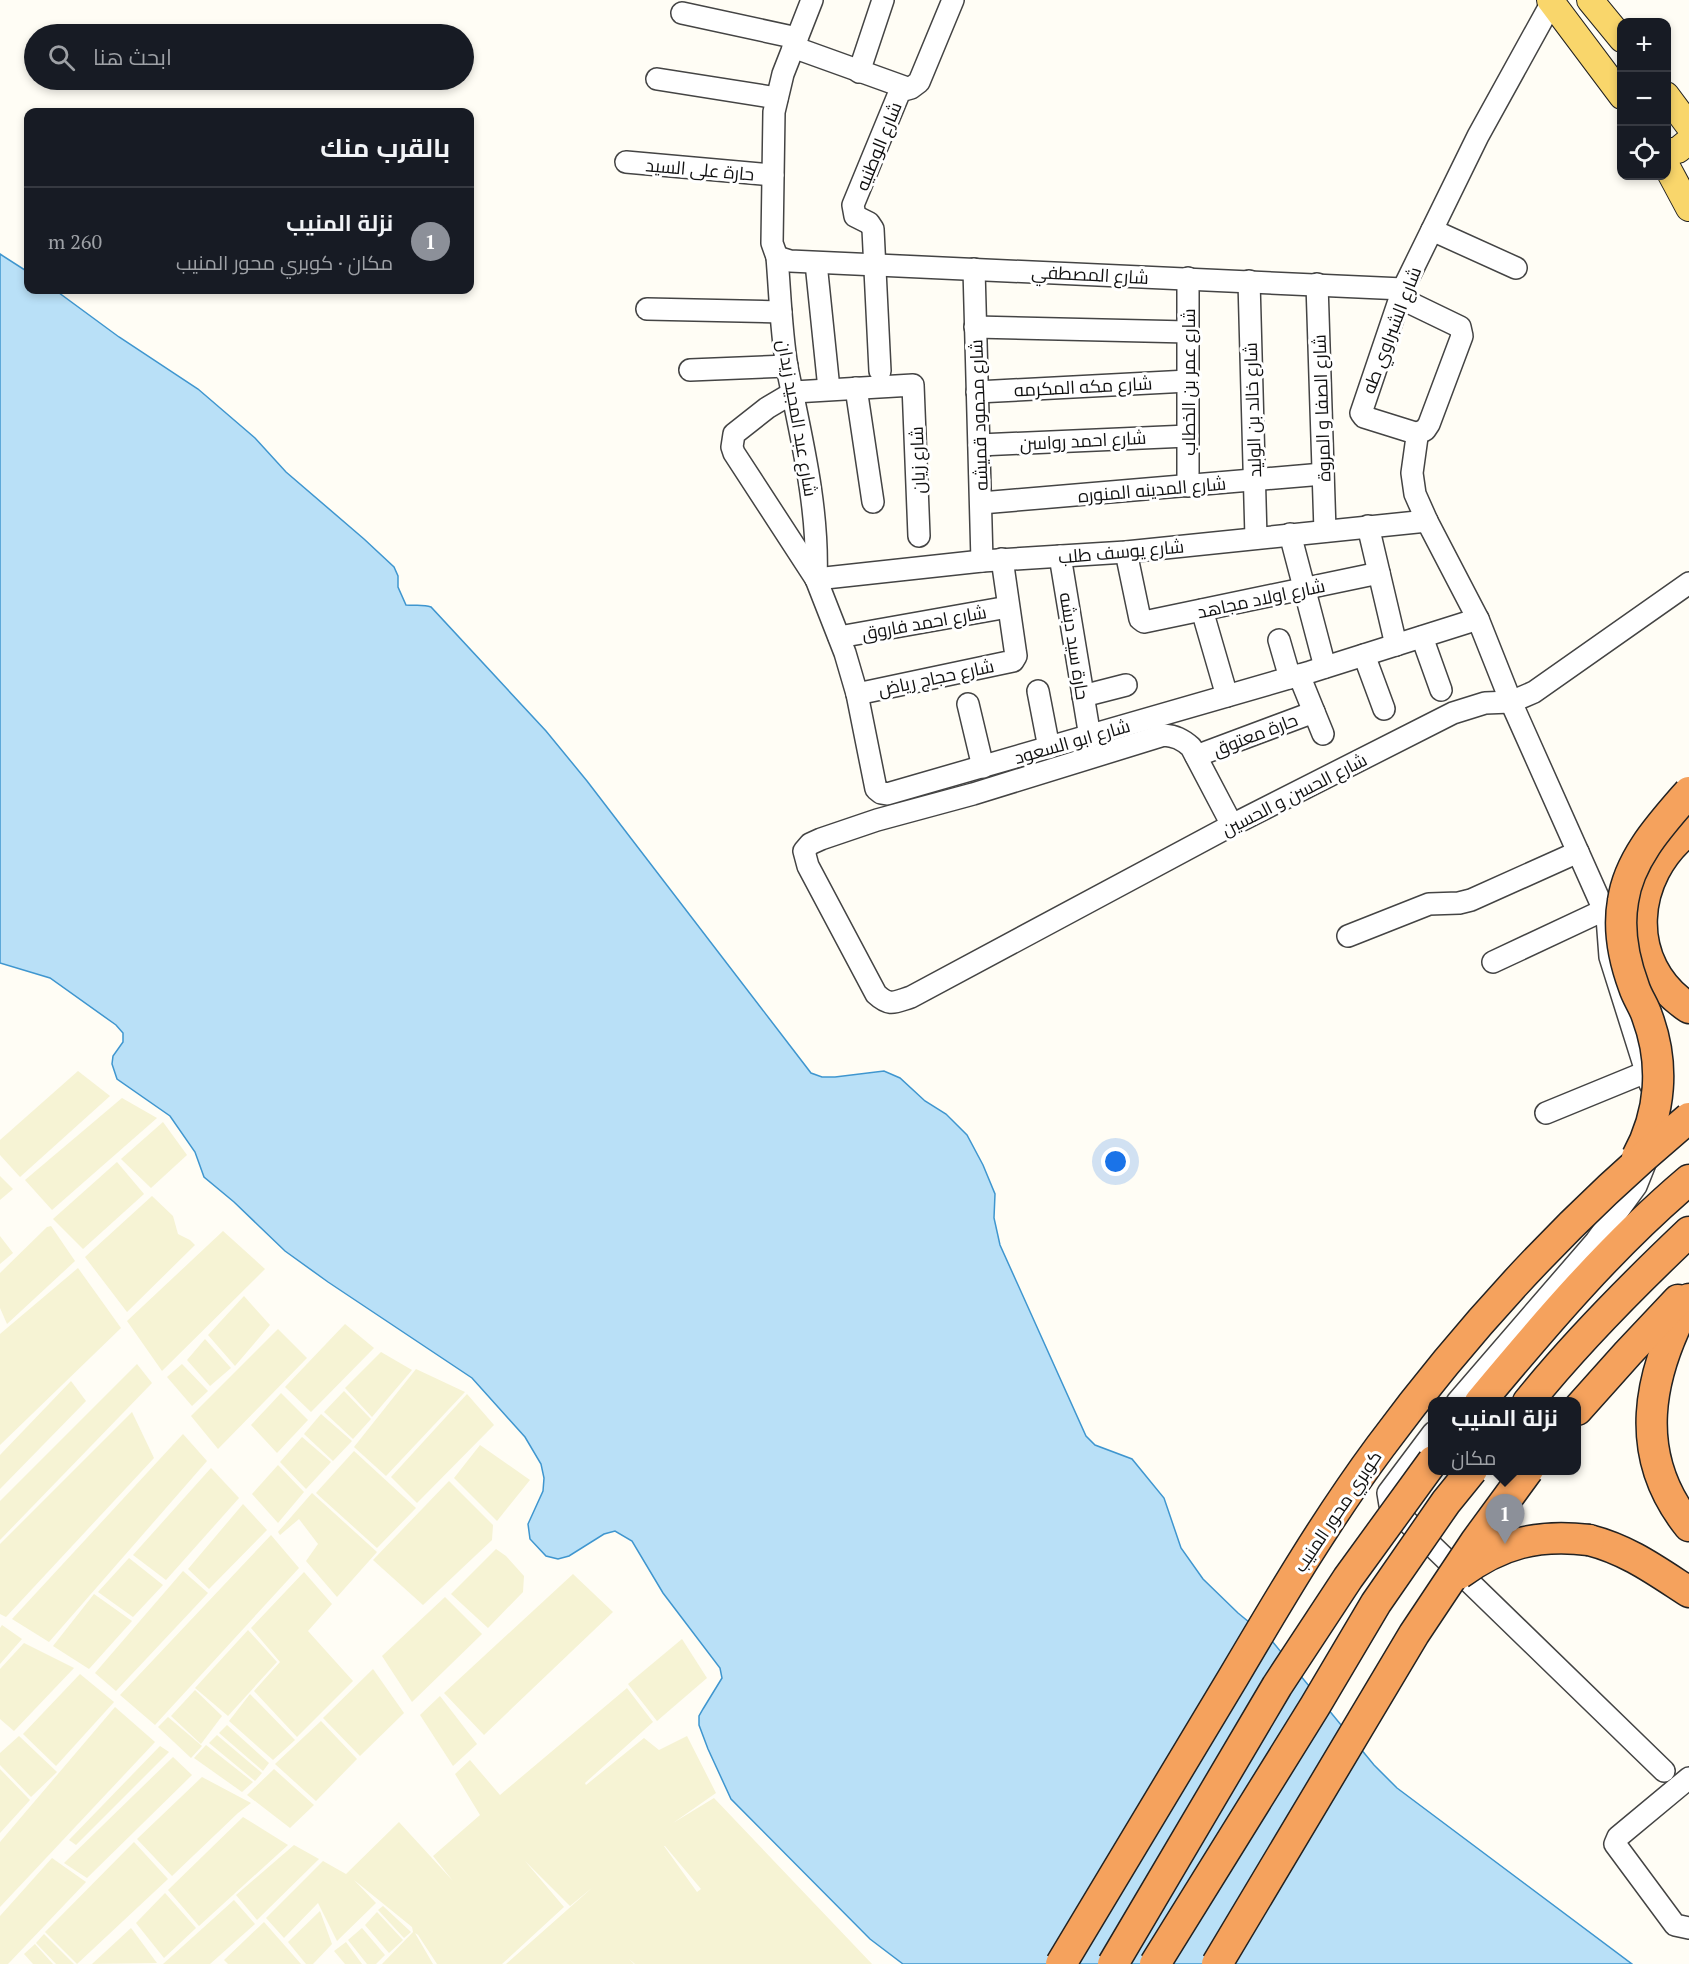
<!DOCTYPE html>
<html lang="ar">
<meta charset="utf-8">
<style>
body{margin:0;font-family:"PT Serif",Cairo,serif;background:#20242c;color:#f1f3f6;direction:rtl}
.controls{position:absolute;right:18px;top:18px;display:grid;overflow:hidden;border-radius:12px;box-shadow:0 3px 9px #0003}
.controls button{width:54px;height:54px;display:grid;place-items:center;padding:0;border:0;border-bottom:2px solid #363941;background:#171b24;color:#f1f3f6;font:30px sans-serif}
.you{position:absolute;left:1116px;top:1162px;width:21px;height:21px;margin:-15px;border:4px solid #fff;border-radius:50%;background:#1a73e8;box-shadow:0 0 0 9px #1a73e833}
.badge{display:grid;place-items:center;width:39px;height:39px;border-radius:50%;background:#8c9099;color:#fff;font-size:20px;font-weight:700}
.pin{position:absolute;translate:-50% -50px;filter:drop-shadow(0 2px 3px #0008)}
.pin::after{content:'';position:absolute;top:32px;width:21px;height:18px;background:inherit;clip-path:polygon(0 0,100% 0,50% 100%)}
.popup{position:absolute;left:1428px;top:1397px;width:153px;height:78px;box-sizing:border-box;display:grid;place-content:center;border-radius:12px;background:#171b24;filter:drop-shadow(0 2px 4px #0005);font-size:20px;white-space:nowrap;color:#9ea1a6}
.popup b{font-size:22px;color:#f1f3f6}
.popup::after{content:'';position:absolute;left:50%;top:100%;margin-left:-12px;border:12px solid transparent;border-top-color:#171b24}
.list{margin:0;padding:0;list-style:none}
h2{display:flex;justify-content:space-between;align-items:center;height:78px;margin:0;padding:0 24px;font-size:26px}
h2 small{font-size:20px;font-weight:400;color:#9ea1a6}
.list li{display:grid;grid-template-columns:39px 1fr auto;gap:18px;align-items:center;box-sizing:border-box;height:108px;padding:0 24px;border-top:2px solid #363941}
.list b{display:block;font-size:22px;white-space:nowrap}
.list p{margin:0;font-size:20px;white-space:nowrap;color:#9ea1a6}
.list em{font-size:20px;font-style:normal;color:#9ea1a6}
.icon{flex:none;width:33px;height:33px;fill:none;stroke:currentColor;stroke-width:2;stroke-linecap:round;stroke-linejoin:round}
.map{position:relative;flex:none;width:1689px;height:1964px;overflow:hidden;direction:ltr}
.search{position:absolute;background:#171b24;box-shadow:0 3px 9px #0003;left:24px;top:24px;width:450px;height:66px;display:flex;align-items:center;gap:15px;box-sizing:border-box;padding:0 21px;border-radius:33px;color:#9ea1a6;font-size:22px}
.panel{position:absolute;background:#171b24;box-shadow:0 3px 9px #0003;left:24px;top:108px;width:450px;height:186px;border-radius:12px;direction:rtl}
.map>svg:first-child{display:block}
</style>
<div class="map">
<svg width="1689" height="1964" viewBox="0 0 1689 1964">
<rect width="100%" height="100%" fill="#fffdf5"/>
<!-- farmland -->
<g fill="#f6f3d4" fill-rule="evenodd">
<path d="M78,1071L110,1096L20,1177L0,1155V1140Z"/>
<path d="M122,1098L157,1118L52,1210L25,1180Z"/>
<path d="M163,1122L187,1155L151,1188L121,1159Z"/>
<path d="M117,1162L144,1194L83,1249L53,1219Z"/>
<path d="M0,1176L13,1189L0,1200Z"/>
<path d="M152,1196L173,1216L178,1234L190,1240L195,1245L127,1312L85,1257Z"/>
<path d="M51,1226L75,1261L7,1324L0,1308V1273L47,1227Z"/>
<path d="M223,1231L265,1269L162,1371L127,1321Z"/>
<path d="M0,1236L13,1253L0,1264Z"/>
<path d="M78,1268L121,1328L0,1445V1334Z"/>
<path d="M244,1296L270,1325L235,1366L208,1335Z"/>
<path d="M345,1324L374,1348L311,1412L285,1387Z"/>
<path d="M278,1329L307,1358L218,1449L191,1416Z"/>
<path d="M205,1339L231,1368L210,1386L187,1360Z"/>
<path d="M381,1352L412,1370L372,1417L345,1388Z"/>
<path d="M137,1364L152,1383L0,1540V1501Z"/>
<path d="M182,1364L208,1391L192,1406L167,1377Z"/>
<path d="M416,1369L465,1392L386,1476L354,1447Z"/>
<path d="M71,1381L86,1401L0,1489V1455Z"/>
<path d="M344,1391L371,1419L353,1439L324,1412Z"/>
<path d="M281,1393L308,1420L277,1453L251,1425Z"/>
<path d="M467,1394L494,1425L417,1503L391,1477Z"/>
<path d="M132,1412L154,1458L6,1617L0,1614V1544Z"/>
<path d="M321,1414L352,1441L333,1461L304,1434Z"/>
<path d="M183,1434L207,1461L49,1642L12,1619Z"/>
<path d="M302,1437L331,1462L306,1489L280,1462Z"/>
<path d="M480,1445L530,1480L497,1521L454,1478Z"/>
<path d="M354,1451L416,1508L377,1548L316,1493Z"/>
<path d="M278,1465L304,1492L278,1523L252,1494Z"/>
<path d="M211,1468L239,1498L166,1580L133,1555Z"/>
<path d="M449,1481L493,1525L492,1540L423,1605L373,1560Z"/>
<path d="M312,1493L377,1552L337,1597L306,1561L318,1544L299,1519L280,1535L278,1532Z"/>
<path d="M243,1504L267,1530L209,1589L188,1569Z"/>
<path d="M271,1535L299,1568L155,1725L120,1695Z"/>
<path d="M496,1549L506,1556L524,1576L523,1592L488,1628L451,1594Z"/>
<path d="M129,1558L163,1585L133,1617L98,1592Z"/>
<path d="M183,1571L208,1593L116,1691L95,1673Z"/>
<path d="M304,1572L332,1604L308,1631L353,1681L297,1737L254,1691L280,1662L251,1628Z"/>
<path d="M573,1574L613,1612L484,1735L444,1693Z"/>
<path d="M94,1594L132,1621L89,1669L53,1646Z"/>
<path d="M445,1597L482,1634L412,1702L382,1656Z"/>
<path d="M2,1625L22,1639L0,1664V1628Z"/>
<path d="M248,1630L277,1662L228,1716L195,1688Z"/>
<path d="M682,1639L707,1678L657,1721L628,1684Z"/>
<path d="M24,1643L74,1668L14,1731L0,1719V1669Z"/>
<path d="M373,1669L404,1713L360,1756L323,1718Z"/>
<path d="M80,1674L114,1702L56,1766L23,1734Z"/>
<path d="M627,1688L653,1722L585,1783L586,1785L644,1738L659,1750L687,1736L716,1793L673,1823L714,1798L872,1964H635L629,1959L634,1964H506L593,1887L570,1906L525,1861L564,1907L502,1964H437L418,1935L415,1933L433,1964H382L413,1932L412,1927L354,1880L376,1903L337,1941L318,1903L284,1938L266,1918L323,1861L346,1874L399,1822L453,1881L433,1856L480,1815L455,1774L470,1760L500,1795ZM664,1846H665L701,1889L697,1892Z"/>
<path d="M195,1690L222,1716L201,1744L171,1716Z"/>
<path d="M250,1694L295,1740L273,1760L229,1721Z"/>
<path d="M440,1696L477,1744L453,1766L420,1715Z"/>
<path d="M115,1707L155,1742L0,1907V1842Z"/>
<path d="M168,1717L202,1746L191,1758L158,1727Z"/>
<path d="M321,1721L357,1759L316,1801L275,1764Z"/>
<path d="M227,1725L269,1763L263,1771L219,1733Z"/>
<path d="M217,1735L262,1773L255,1781L209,1743Z"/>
<path d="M19,1736L57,1772L31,1797L0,1765V1753Z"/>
<path d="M206,1745L253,1782L242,1792L194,1758Z"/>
<path d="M160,1746L169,1752L76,1845L69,1840Z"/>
<path d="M173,1757L192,1775L87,1878L64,1863Z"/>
<path d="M0,1769L30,1800L0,1833Z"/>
<path d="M274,1769L314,1805L290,1828L247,1795Z"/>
<path d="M202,1777L251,1803L238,1813L172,1876L137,1839Z"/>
<path d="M243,1817L288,1845L199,1926L168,1890Z"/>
<path d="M134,1842L168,1879L77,1964L45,1932Z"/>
<path d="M294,1845L319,1859L257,1920L236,1895Z"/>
<path d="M52,1858L86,1882L8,1964H0V1916Z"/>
<path d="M165,1893L196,1928L164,1958L136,1923Z"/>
<path d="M234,1900L255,1924L210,1964H163Z"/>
<path d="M383,1906L411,1932L404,1938L378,1910Z"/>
<path d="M320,1911L332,1944L313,1964H306L288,1942Z"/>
<path d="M377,1912L403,1940L389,1953L365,1925Z"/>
<path d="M264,1922L301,1964H228L224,1960Z"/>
<path d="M131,1928L157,1963L92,1964Z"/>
<path d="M362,1928L385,1955L376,1964H367L348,1940Z"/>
<path d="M44,1934L74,1964H56L36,1943Z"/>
<path d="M346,1942L362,1964H345L334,1951Z"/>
<path d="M35,1944L53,1964H33L24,1954Z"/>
</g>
<!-- water -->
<path fill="#b9e0f7" stroke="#3f96cf" stroke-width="1.5" d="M0,254L28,272V290H55L119,337L198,389L255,438L286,472L364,539L394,567L398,576V587L406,605C415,606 423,604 431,607L546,731L587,781L811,1073L822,1077H835L884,1071L900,1078L925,1101L946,1114L967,1135L983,1165L995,1194L994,1218L1000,1245L1086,1436L1095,1445L1132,1459L1164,1498L1181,1548L1203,1579L1238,1613L1272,1641L1374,1765L1397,1788L1632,1964H903L870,1939L731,1799L708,1749L699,1725V1716L703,1709L722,1678L720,1668L663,1593L632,1541L615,1531L604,1534L569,1556L558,1559L546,1556L530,1539L528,1524L543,1491L544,1478L541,1464L525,1437L472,1378L328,1282L285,1251L234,1202L204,1177L195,1152L170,1116L117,1079L112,1064L113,1056L123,1042V1033L116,1025L50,978L0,963Z"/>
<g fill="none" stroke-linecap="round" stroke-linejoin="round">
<!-- minor casing -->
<g stroke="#444" stroke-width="24">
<g id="minor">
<path d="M812,0L783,74L774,112L772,243L777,257C780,293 781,331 787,367C801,437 819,507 816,579"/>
<path d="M1552,2L1478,136L1403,289L1361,413L1364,417L1412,432L1417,437L1412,473L1415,494L1427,521L1478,619L1511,702L1607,917L1610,957L1650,1084"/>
<path d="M682,13L797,38"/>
<path d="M793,47L907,88"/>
<path d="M859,72L883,0"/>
<path d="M657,79L777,98"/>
<path d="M626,162L773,175"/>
<path d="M1432,230L1516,268"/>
<path d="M777,257L790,261L1403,289"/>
<path d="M816,263L829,389"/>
<path d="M974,269L982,561"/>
<path d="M1249,281L1256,538"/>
<path d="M1317,284L1325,531"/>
<path d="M1400,298L1460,327L1462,336L1429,424L1425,430L1415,434"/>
<path d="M647,309L781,312"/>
<path d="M975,327L1188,332"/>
<path d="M690,370L787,366"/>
<path d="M880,371L873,229L869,223L855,216L853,205L900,91L911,88L919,82L953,0"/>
<path d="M856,388L873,502"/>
<path d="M977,392L1188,381"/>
<path d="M979,445L1188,436"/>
<path d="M1188,486V278"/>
<path d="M981,503L1323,474"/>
<path d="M1368,526L1396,645"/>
<path d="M1290,534L1325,667"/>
<path d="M919,536L913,385L794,392L767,408L734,434L732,447L734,453L816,579L845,653L857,694L876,789L881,793L887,794L1310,672L1478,619"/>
<path d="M1126,552L1140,619L1144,622L1379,573"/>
<path d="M1060,556L1090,737"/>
<path d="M816,579L982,561L1126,552L1427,521"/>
<path d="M1202,610L1227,696"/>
<path d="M839,637L1008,607"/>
<path d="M1422,637L1441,690"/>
<path d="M1279,640L1290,678"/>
<path d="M1364,655L1384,709"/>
<path d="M1299,675L1323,734"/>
<path d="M1038,691L1049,748"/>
<path d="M857,694L1013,661L1016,656L1002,559"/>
<path d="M1083,696L1126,685"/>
<path d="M968,704L983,767"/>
<path d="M1196,756L1314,712"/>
<path d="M1232,825L1191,747C1182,739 1175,736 1164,735L973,794L877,820L821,839L810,844L804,851L808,866L876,994C890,1007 895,1002 911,997L1232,825L1453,713L1485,703L1511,702L1534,692L1689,583"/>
<path d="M1348,936L1429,904L1459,903L1471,900L1578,852"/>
<path d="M1493,962L1604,910"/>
<path d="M1546,1113L1646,1072"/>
<path d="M1457,1402L1596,1241L1636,1186L1648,1156"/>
<path d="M1433,1433L1388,1493L1390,1505L1664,1771"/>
<path d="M1689,1778L1618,1837L1615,1844L1675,1925L1689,1928"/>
</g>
</g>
<!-- major casing -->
<g stroke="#222" stroke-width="28">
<g id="major">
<path d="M1550,0L1622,96"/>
<path d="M1590,0L1622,39"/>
<path d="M1666,95L1689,126"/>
<path d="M1666,152L1678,150L1689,141"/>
<path d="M1666,165L1689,208"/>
</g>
</g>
<!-- highway casing -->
<g stroke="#222" stroke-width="33">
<g id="highway">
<path d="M1689,830C1630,875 1622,964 1689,1008"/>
<path d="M1689,1299C1648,1374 1631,1454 1689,1526"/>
<path d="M1480,1402C1545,1324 1611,1246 1689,1180"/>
<path d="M1528,1402C1577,1341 1632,1286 1689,1232"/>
<path d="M1577,1410L1628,1353L1678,1300"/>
<path d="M1589,1540C1628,1550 1655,1570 1689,1592"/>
</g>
</g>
<!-- minor -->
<use href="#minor" stroke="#fff" stroke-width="21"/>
<!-- major -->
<use href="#major" stroke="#f9d66b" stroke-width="26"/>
<!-- highway -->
<use href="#highway" stroke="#f5a25d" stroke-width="30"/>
<!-- highway-bridge casing -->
<g stroke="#222" stroke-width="33" stroke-linecap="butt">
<g id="highway-bridge">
<path d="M1637,1157C1661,1113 1665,1064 1647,1016C1644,1006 1637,997 1634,987C1624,960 1618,929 1623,901C1629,858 1662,823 1689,792"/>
<path d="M1459,1574C1501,1543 1537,1534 1589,1540"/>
<path d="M1061,1964C1119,1868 1177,1772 1234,1676C1280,1598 1326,1520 1380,1447C1470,1325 1572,1215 1689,1118"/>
<path d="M1113,1964L1277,1686L1348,1578L1433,1461"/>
<path d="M1155,1964L1315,1706L1376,1603L1446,1502L1472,1470"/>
<path d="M1217,1964L1414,1634L1476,1541L1528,1470"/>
</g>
</g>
<!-- highway-bridge -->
<use href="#highway-bridge" stroke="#f5a25d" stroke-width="30"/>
</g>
<g text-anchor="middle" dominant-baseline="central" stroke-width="6" stroke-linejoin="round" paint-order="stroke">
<!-- street labels -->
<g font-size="18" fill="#111" stroke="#fff">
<text transform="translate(878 146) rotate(-68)">شارع الوطنيه</text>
<text transform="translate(700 169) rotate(5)">حارة على السيد</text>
<text transform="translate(1090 274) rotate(3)">شارع المصطفي</text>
<text transform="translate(1391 330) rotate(-69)">شارع الشبراوي طه</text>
<text transform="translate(1188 382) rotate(-90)">شارع عمر بن الخطاب</text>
<text transform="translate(1083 386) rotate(-3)">شارع مكه المكرمه</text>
<text transform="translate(1321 408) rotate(-92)">شارع الصفا و المروة</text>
<text transform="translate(1252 410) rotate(-92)">شارع خالد بن الوليد</text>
<text transform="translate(978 415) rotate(-92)">شارع محمود قميشه</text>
<text transform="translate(798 418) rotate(80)">شارع عبد المجيد زيدان</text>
<text transform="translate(1083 440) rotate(-3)">شارع احمد رواسن</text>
<text transform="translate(917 460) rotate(-92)">شارع زيان</text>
<text transform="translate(1152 489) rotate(-5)">شارع المدينه المنوره</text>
<text transform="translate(1121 551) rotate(-5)">شارع يوسف طلب</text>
<text transform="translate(1261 598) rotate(-12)">شارع اولاد مجاهد</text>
<text transform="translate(924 622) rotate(-10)">شارع احمد فاروق</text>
<text transform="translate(1075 646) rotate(81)">حارة سيد دبشه</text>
<text transform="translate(936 677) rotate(-12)">شارع حجاج رياض</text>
<text transform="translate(1255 734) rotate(-21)">حارة معتوق</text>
<text transform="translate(1072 741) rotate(-16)">شارع ابو السعود</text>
<text transform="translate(1294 794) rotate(-27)">شارع الحسن و الحسين</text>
<text transform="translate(1337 1511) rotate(-56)">كوبري محور المنيب</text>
</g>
</g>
</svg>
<div class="controls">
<button>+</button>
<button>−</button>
<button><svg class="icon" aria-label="locate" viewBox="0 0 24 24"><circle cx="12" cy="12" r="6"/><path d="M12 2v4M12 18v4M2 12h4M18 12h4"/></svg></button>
</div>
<div class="you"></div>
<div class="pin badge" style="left:1505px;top:1544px">1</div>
<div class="popup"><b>نزلة المنيب</b>مكان</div>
<div class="search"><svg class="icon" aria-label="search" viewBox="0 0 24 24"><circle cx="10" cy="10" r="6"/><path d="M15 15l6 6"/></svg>ابحث هنا</div>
<section class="panel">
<h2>بالقرب منك<small></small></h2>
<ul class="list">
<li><span class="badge">1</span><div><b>نزلة المنيب</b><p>مكان · كوبري محور المنيب</p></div><em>260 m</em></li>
</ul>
</section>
</div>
